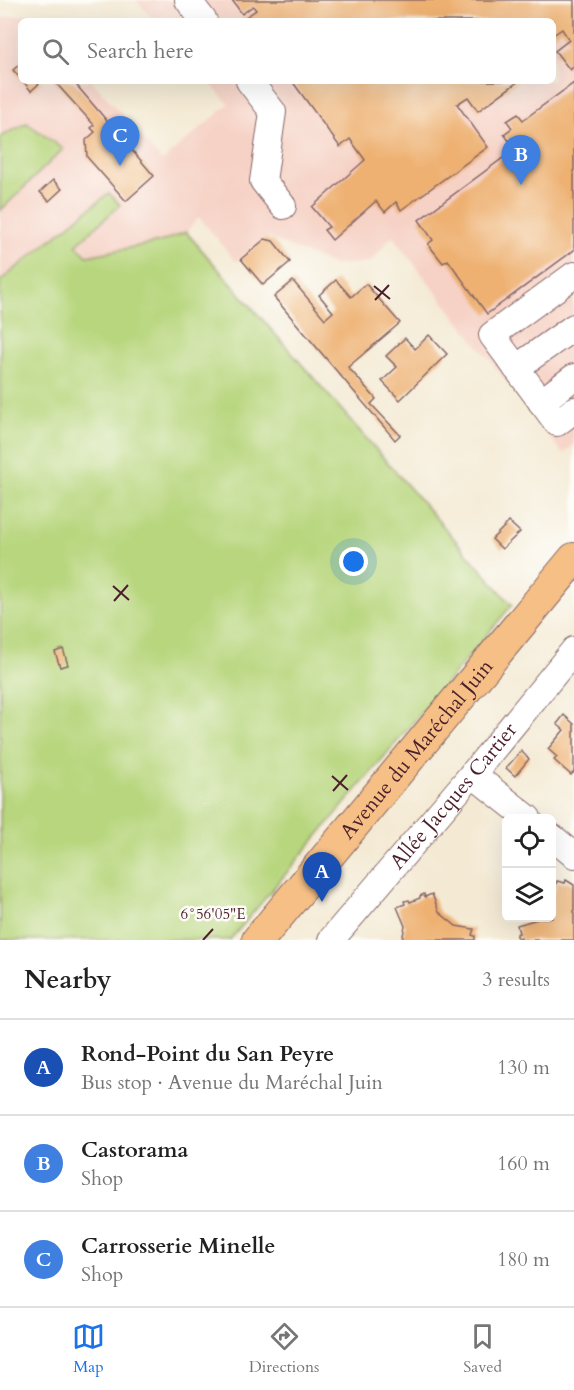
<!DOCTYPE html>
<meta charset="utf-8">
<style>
body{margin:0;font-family:Cardo,serif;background:#f6f6f6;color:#222}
.controls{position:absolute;right:18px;bottom:18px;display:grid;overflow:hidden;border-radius:9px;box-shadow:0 6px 24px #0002}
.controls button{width:54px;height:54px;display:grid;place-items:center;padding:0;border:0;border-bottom:2px solid #e0e0e0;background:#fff;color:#222;font:30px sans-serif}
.you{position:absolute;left:354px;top:562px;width:21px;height:21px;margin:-15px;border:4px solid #fff;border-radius:50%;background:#1a73e8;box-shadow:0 0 0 9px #1a73e833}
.badge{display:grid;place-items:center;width:39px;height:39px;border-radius:50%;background:#1a73e8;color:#fff;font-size:20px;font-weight:700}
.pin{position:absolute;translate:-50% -50px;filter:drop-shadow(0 2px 3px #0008)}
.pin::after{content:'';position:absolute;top:32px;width:21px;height:18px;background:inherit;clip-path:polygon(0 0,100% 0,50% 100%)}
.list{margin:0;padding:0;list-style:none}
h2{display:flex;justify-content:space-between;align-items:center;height:78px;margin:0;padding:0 24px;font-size:26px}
h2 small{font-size:20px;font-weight:400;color:#767676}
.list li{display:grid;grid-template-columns:39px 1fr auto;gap:18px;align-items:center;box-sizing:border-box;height:96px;padding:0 24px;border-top:2px solid #e0e0e0}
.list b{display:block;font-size:22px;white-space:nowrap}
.list p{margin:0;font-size:20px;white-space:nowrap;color:#767676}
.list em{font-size:20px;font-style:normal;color:#767676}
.icon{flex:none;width:33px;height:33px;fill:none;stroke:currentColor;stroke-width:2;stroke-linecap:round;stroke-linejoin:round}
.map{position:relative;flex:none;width:574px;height:940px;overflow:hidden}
.search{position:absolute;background:#fff;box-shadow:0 6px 24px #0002;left:18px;right:18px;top:18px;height:66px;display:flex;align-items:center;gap:15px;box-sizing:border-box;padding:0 21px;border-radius:9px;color:#767676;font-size:22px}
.sheet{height:366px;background:#fff}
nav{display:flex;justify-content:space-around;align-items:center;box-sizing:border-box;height:84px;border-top:2px solid #e0e0e0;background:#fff;font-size:16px;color:#767676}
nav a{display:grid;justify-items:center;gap:3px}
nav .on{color:#1a73e8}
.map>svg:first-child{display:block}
</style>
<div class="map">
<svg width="574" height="940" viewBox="0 0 574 940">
<rect width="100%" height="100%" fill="#fdfcf7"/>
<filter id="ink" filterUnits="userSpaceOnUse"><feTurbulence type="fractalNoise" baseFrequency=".0167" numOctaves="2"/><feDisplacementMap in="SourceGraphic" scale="12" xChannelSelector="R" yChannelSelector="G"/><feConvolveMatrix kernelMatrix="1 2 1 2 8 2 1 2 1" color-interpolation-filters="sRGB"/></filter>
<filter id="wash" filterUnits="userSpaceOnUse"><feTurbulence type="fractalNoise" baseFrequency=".008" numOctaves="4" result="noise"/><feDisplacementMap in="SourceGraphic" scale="24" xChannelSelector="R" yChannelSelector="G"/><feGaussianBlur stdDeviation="1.35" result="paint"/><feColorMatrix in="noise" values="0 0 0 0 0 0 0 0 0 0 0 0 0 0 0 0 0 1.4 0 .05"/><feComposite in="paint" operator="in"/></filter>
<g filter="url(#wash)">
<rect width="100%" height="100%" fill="#f4ead4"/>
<!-- built -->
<path fill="#f6d1c5" d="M136,0H574V445L563,454L392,236L371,262L335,265L268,238L236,262L199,217L186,232L160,242L86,256L61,232L0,281V18L33,14L39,21H21V81H92L162,161L229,104L208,81H553V21H155Z"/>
<!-- green -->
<g fill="#b7d67d" stroke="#807a54" stroke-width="1.5">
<path d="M27,123L63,149L0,211V137Z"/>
<path d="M109,193L120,205L76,245L87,256L160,242L186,232L512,605L230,940H0V281Z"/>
</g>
<g id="blocks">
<!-- building -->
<g fill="#eeb172">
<path d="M232,0H574V66L570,70L555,51L569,40L562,29L553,35V21H240L256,10L253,6L242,14Z"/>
<path d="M21,63V79L13,70Z"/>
<path d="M23,81H42L31,91Z"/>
<path d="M54,81H73L154,176L126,201L87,157L86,140L95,132L91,128L94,125Z"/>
<path d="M292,81H519L478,111L468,97L457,104L488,147L401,210L396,202L385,212L376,201L332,240L324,230L329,227L312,207L365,160L350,139L340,147Z"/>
<path d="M574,83V250L487,314L448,260L443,263L428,244L433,240L419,220L515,149L504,134L512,128L507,121L518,114L523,120Z"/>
<path d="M53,180L62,189L49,201L40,192Z"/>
<path d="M265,239L273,241L290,262L263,285L241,259Z"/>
<path d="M336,280L351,297L366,284L400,323L348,367L376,399L371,404L400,435L395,440L274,297L293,281L325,319L333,312L319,295Z"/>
<path d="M429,335L447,354L400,400L382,381L397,367L386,356L405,338L415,349Z"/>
<path d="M509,522L520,532L502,549L492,539Z"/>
<path d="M63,649L68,665L60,667L55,652Z"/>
<path d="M564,715L574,724V772L571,775L554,760L557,757L548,749L564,730L557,724Z"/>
<path d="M521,751L529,759L515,776L506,768Z"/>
<path d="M566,880L574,885V940H521V938L517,937V934L519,933L517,925L541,918H552V901L557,881L565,883Z"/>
<path d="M424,894L425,897L432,894L439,912L456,926L474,929L472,935L475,936V940H402L405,926L397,907L405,904L404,901L409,900L410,902L420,898V896Z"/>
</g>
</g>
</g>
<g filter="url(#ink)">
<use href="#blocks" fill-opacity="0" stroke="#866666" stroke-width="1.5"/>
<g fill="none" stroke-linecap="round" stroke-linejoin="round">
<!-- minor casing -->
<g stroke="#866666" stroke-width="28">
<g id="minor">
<path d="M188,0L204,21"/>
<path d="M249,81L273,112L263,181L283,206"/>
<path d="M574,275L492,335L557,423L574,410"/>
<path d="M516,368L574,327"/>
<path d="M541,402L574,377"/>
<path d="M472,774L528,818"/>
<path d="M552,837L574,855"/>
<path id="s1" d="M331,940L480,765L574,650"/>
</g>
</g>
<!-- major casing -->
<g stroke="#866666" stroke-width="34">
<g id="major">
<path id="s2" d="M258,940L574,559"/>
</g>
</g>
<!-- minor -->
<use href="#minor" stroke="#fff" stroke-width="26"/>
<!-- major -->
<use href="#major" stroke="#f5bf86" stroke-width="32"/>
</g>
</g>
<!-- ticks -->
<path fill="none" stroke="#4a1f2b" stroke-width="2" d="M374,286L390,299M375,300L389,285M113,586L129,600M114,601L128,585M332,776L348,790M333,791L347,775M203,940L213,929"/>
<g text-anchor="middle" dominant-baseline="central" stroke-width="5" stroke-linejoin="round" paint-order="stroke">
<!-- street labels -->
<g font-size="21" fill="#4a1f2b" stroke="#fdfcf7">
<text stroke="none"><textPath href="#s2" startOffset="248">Avenue du Maréchal Juin</textPath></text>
<text stroke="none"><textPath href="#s1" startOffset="189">Allée Jacques Cartier</textPath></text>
</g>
</g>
<g font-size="15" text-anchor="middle" fill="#4a1f2b" stroke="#fdfcf7" stroke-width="5" stroke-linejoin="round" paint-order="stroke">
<text x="213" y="919">6°56'05"E</text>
</g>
</svg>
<div class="controls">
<button><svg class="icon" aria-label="locate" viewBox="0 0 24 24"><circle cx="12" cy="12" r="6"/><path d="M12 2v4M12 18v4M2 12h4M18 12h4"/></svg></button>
<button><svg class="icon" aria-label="layers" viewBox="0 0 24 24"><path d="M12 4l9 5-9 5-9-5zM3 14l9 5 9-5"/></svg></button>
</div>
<div class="you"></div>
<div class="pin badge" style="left:322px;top:902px;background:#1a4fb4">A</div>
<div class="pin badge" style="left:521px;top:185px;background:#3f7fe0">B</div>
<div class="pin badge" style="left:120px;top:166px;background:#3f7fe0">C</div>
<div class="search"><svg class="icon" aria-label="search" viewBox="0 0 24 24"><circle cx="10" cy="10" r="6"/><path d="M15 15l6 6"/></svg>Search here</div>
</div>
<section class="sheet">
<h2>Nearby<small>3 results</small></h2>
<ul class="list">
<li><span class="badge" style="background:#1a4fb4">A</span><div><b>Rond-Point du San Peyre</b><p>Bus stop · Avenue du Maréchal Juin</p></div><em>130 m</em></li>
<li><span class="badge" style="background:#3f7fe0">B</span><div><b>Castorama</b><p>Shop</p></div><em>160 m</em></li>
<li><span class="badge" style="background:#3f7fe0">C</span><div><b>Carrosserie Minelle</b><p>Shop</p></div><em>180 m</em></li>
</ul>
</section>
<nav>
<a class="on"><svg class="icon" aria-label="map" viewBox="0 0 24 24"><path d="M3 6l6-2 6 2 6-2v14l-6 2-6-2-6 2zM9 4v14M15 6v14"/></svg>Map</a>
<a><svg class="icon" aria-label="directions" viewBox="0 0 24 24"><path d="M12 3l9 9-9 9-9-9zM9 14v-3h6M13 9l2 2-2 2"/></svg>Directions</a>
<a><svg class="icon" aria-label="saved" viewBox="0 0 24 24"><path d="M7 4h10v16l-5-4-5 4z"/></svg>Saved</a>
</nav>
